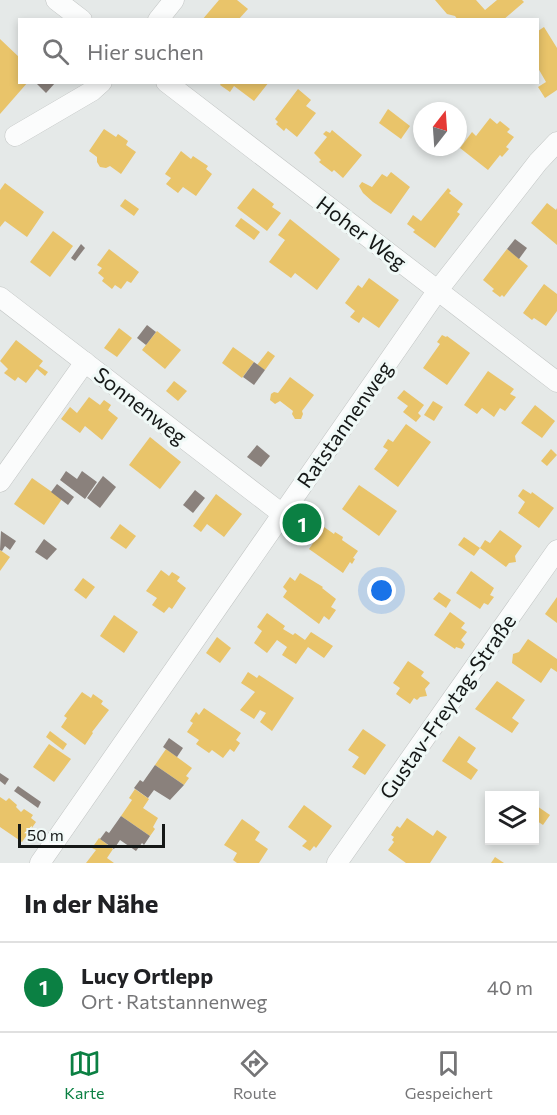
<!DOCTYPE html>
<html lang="de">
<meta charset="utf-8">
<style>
body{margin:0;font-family:Commissioner,sans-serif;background:#f6f6f6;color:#202124}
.controls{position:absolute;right:18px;bottom:18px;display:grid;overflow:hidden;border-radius:0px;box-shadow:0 3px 9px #0003}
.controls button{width:54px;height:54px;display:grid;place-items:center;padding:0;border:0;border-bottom:2px solid #e0e0e0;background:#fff;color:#202124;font:30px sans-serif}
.compass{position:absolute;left:413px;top:102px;width:54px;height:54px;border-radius:50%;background:#fff;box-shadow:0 3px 9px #0003;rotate:17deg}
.scale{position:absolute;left:18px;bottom:15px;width:147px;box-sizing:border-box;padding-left:6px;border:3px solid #151817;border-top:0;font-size:16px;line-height:21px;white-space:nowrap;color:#151817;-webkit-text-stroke:4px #f0f9f7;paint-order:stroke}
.you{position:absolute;left:382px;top:591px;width:21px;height:21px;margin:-15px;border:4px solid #fff;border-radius:50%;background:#1a73e8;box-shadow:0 0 0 9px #1a73e833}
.badge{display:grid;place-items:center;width:39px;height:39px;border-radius:50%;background:#0b8043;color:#fff;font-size:20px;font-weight:700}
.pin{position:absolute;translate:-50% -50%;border:3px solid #fff;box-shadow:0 2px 6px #0006}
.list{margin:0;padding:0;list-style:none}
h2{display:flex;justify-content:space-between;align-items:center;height:78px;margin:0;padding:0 24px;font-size:26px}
h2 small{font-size:20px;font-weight:400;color:#757577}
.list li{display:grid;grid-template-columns:39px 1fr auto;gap:18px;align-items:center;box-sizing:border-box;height:90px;padding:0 24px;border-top:2px solid #e0e0e0}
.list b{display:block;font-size:22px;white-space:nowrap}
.list p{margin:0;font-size:20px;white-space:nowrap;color:#757577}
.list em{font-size:20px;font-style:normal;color:#757577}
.icon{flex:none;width:33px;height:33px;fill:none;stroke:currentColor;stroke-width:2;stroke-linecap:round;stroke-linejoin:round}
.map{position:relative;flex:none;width:557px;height:863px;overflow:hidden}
.search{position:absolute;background:#fff;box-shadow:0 3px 9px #0003;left:18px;right:18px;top:18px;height:66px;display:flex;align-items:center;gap:15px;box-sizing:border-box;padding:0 21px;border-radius:0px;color:#757577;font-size:22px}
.sheet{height:168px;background:#fff}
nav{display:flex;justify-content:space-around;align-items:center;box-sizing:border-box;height:84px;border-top:2px solid #e0e0e0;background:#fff;font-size:16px;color:#757577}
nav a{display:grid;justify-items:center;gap:3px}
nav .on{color:#0b8043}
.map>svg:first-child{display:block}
</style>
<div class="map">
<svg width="557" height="863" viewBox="0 0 557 863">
<rect width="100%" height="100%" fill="#e5e9e8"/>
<!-- homes -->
<g fill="#e9c46a">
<path d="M219,0H237L248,9L238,20H202Z"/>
<path d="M435,0H476L485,10L497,0H522L524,2L503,20H458L455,16L447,14Z"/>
<path d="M544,27L557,48V90L545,98L538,87L546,82L538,68V31Z"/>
<path d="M0,39L20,58V82H28L0,114Z"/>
<path d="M222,82H269L254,101L234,86L230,92L220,85Z"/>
<path d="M298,89L311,100L306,106L316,113L297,137L286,128L284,131L276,124L278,122L275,119Z"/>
<path d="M388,109L410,126L401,139L379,123Z"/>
<path d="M490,118L497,124L500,121L510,129L507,132L514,137L506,147L509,149L502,157L500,155L488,170L460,148L472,132L476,136Z"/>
<path d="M104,129L116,137L118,134L128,141L126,145L136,152L121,174L110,166L106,168L100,167L97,162V157L89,151Z"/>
<path d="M332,130L362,155L343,178L334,170L332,172L319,162L321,160L314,153L327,137L323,134L326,131L330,133Z"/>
<path d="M181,151L191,159L193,156L208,166L206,169L212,174L196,196L183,187L178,193L166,184L171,178L165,174Z"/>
<path d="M391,172L410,187L391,214L373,202L363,193L359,186L362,182L372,187L382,174L387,177Z"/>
<path d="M5,183L44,212L27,237L5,221L0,227V190Z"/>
<path d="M253,188L274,204L272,207L281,213L267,231L237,208Z"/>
<path d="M448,188L451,191L449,193L463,204L457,212L460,214L435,248L413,232L415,230L407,224L413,215L421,221Z"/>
<path d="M125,199L139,209L134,216L120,206Z"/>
<path d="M547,203L556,210L557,208V245L531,223Z"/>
<path d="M241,218L260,232L254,240L235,226Z"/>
<path d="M290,219L340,259L317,290L295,273L291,278L269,262L285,240L278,235Z"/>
<path d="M53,231L73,246L50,277L30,262Z"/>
<path d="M109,249L139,272L131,283L127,281L121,289L115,285L112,289L102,281L104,278L98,273L102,268L97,265Z"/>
<path d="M507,249L528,266L504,297L502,295L500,297L492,291L494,289L483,280Z"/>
<path d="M369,278L399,300L379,328L363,317L359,323L350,317L355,311L345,303L358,285L362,288Z"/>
<path d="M544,284L557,294V311L546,326L534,318L532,320L523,313Z"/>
<path d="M119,328L132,338L117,357L104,348Z"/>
<path d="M157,331L181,350L165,369L142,350Z"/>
<path d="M442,335L446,337L447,336L470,353L447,385L423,368L440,344L437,342Z"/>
<path d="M16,340L43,361L39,366L48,372L45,376L37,369L26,383L18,377L15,381L4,373L8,369L0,361Z"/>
<path d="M233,347L254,362L242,378L222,363Z"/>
<path d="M268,351L275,356L265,370L257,365Z"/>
<path d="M488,371L514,389L510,394L516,397L505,411L500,408L494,417L482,408L477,414L464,405Z"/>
<path d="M290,377L314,395L302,411L303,414L301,419H295L292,414L293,411L280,401L275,404L270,400L271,394L274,392L278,393Z"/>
<path d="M174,381L187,391L178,401L166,391Z"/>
<path d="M404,390L424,405L418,413L421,416L416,422L403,412L408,406L397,398Z"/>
<path d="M89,397L100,405L104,400L111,405L108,410L118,418L102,440L85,426L80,433L61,419L70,407L77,413Z"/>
<path d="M433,401L443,407L434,421L424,415Z"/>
<path d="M535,405L555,421L542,438L521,423Z"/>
<path d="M406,424L431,442L398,487L374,469L388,450L383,447L388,439L393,442Z"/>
<path d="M150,437L181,462L160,489L129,465Z"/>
<path d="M551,449L557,455L547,466L541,461Z"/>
<path d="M32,478L62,499L44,525L14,504Z"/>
<path d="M359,485L397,511L379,536L342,509Z"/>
<path d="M523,489L531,494L532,492L554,508L539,528L518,513L525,502L518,496Z"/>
<path d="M216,494L242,514L224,537L207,524L201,532L193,526Z"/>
<path d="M120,524L136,536L126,549L110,538Z"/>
<path d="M324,527L334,534L335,532L343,537L342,540L358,551L353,558L355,559L352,564L350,562L343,573L309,549Z"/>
<path d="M500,530L522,546L515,556L516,562L509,563L506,567L480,548L485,540L490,543Z"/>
<path d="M464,537L480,548L474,556L458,545Z"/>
<path d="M0,550L10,557L0,571Z"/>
<path d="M161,570L169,576L172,572L180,577L177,581L186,588L172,609L169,607L164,613L152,605L157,598L146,591Z"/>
<path d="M471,571L494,588L490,595L494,597L488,605L484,603L480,609L456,593Z"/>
<path d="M300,573L323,587L322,588L336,599L331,607L336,610L329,620L324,616L319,624L283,597L287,591L283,587L290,577L295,581Z"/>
<path d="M83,578L95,587L86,599L74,590Z"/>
<path d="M439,592L451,600L446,608L433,599Z"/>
<path d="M557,597V623L545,614Z"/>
<path d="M450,612L465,623L461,628L467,632L461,640L465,644L462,649L456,647L455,649L434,635Z"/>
<path d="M267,613L285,626L283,629L293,635L295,633L305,640L311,632L333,646L324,658L308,647L296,664L282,655L287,647L277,640L267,653L254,643L262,631L257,627Z"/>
<path d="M114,615L138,632L124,653L100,636Z"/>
<path d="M217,637L231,648L220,663L206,653Z"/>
<path d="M528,639L557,659V672L551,668L541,683L512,663L513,654L519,652Z"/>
<path d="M408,661L424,672L421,676L430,683L425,689L427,696L420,697L417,700L414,698L410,704L396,694L400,688L393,683Z"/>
<path d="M248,672L257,678L259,675L294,698L272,731L260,722L266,713L260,710L254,719L240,710L255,692L241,683Z"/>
<path d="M497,681L525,700L512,718L519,723L512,733L475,709Z"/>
<path d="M82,692L91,698L93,694L103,701L101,704L109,710L92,732L93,733L85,745L61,727L67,718L64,716Z"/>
<path d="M204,708L241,733L236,740L240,743L234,752L230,749L223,758L212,750L209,753L196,744L199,740L187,732L193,723L190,721L196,712L199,715Z"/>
<path d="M363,729L386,745L365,775L352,767L359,757L348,750Z"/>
<path d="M50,731L67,744L63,750L46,737Z"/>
<path d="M459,736L476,748L467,762L478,770L471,780L442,761Z"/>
<path d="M49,744L71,759L54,782L33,767Z"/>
<path d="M166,749L192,768L186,776L189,778L184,785L155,765Z"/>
<path d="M135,789L149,799L143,808L158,818L153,827L155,829L150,836L121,816L132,800L129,798Z"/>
<path d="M0,797L6,801L9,798L17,805L16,807L21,812L24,809L33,815L31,818L36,822L22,842L0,827Z"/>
<path d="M534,804L550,815L543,825L534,819Z"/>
<path d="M304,805L332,826L316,848L314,846L310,851L302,846L307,841L288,827Z"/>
<path d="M407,818L433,836L437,830L447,837L430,863H406L388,850L394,842L392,840L394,837L391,835L397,826L400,828Z"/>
<path d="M242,819L260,832L255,840L268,849L259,863H237L233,860L237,853L224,845Z"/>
<path d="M99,838L113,849L107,858L114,863H86L96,850L92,848Z"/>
<path d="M495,857L504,863H491Z"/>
</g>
<!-- industry -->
<g fill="#8a817c">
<path d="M35,82H56L46,93Z"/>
<path d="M515,239L527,248L519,259L507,249Z"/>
<path d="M81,244L85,248L75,261L71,258Z"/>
<path d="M147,325L156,332L146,345L137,338Z"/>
<path d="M254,362L265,370L254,385L243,377Z"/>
<path d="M257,445L270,456L261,467L247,457Z"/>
<path d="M66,471L77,479L82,471L97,482L85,499L60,480Z"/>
<path d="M103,476L116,487L100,508L87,498Z"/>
<path d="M57,484L74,497L68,505L51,492Z"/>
<path d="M195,490L205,498L193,513L183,505Z"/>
<path d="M1,531L16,541L10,550L5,546L2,551L0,550Z"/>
<path d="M44,539L57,549L47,560L35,552Z"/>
<path d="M169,738L183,748L177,757L163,747Z"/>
<path d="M155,765L184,785L170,800L154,790L148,798L134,788L140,780L143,782Z"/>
<path d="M0,773L9,779L5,785L0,781Z"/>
<path d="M18,786L41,802L38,808L14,791Z"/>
<path d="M121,816L150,836L144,845L142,843L136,851L120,840L114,849L100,839L106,831L109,833Z"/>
</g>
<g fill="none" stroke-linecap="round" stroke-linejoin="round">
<!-- street casing -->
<g stroke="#c1c4c3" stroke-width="21">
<g id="street">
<path d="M56,0L82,20"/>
<path d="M158,20L174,0"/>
<path d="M166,82L557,382"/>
<path d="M15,136L92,91L102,82"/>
<path d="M0,297L281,513"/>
<path d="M0,482L85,362"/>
<path d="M40,863L438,290L538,162L557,142"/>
<path d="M337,863L557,550"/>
</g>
</g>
<!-- street -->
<use href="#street" stroke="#fbfcfc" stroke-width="20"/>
</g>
<g text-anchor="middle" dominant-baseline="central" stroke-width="6" stroke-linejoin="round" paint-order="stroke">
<!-- street labels -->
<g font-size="21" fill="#151817" stroke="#f0f9f7">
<text transform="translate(362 232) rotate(37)">Hoher Weg</text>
<text transform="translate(141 405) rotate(38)">Sonnenweg</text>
<text transform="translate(344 424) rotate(-55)">Ratstannenweg</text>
<text transform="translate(447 706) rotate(-55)">Gustav-Freytag-Straße</text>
</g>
</g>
</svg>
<div class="controls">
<button><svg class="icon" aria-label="layers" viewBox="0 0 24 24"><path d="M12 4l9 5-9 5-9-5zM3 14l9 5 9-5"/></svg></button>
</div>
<svg class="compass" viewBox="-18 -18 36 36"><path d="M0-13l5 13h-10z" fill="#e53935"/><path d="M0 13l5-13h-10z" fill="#757577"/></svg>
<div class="scale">50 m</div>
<div class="you"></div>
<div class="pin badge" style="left:302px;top:523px">1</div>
<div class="search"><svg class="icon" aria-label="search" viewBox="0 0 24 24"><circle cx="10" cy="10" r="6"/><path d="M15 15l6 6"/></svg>Hier suchen</div>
</div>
<section class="sheet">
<h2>In der Nähe<small></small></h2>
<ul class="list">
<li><span class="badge">1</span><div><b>Lucy Ortlepp</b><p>Ort · Ratstannenweg</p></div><em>40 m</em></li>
</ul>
</section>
<nav>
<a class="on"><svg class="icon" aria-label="map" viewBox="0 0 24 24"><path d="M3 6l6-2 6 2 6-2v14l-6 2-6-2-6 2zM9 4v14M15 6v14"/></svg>Karte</a>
<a><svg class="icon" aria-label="directions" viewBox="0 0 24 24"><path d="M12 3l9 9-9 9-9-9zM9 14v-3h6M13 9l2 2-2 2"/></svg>Route</a>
<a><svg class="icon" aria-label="saved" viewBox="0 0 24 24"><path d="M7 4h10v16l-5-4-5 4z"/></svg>Gespeichert</a>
</nav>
